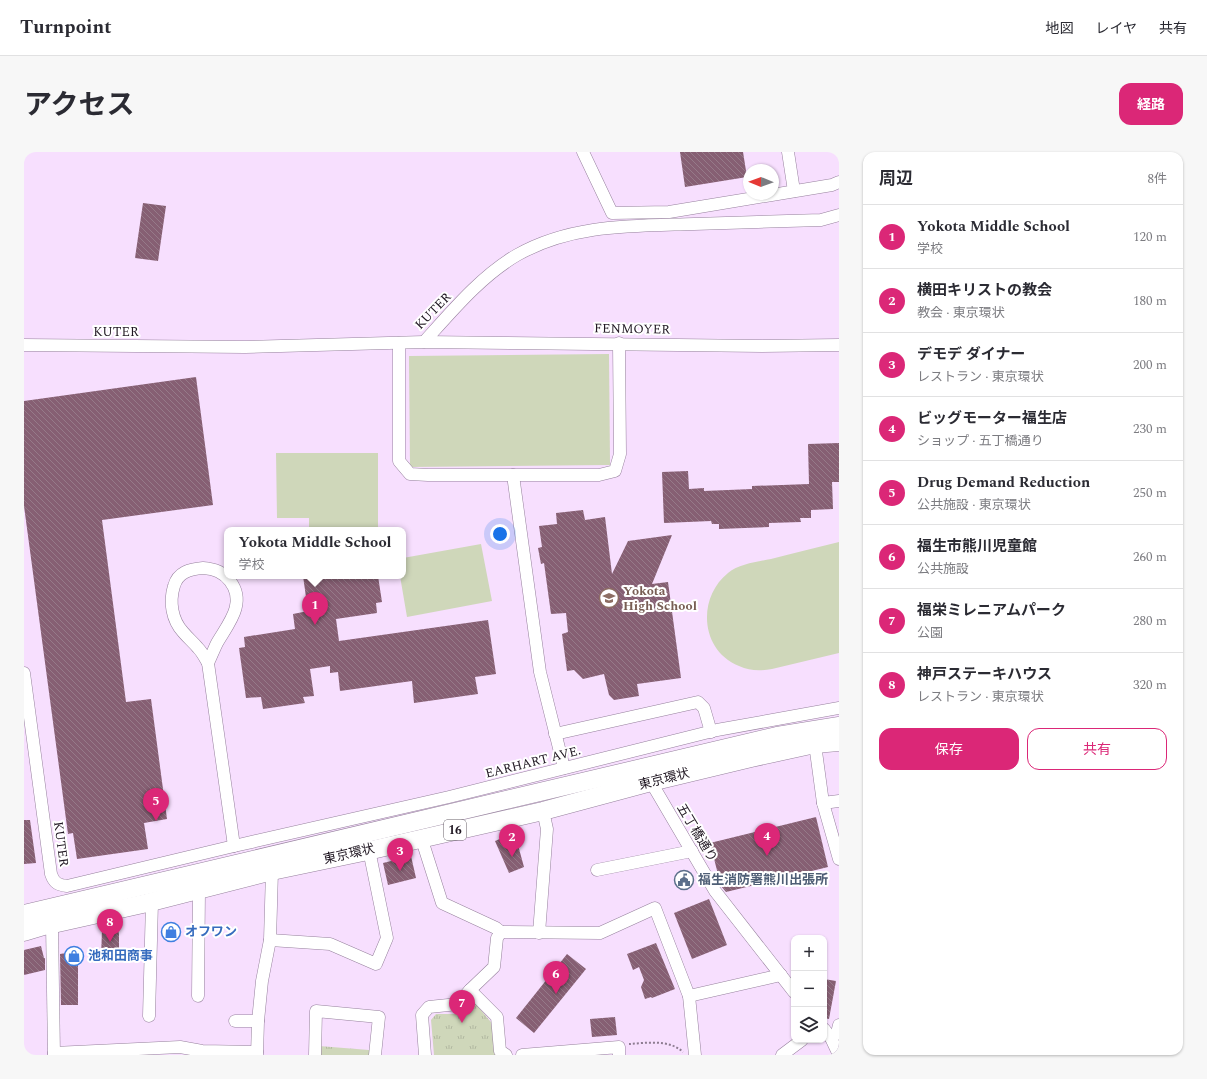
<!DOCTYPE html>
<html lang="ja">
<meta charset="utf-8">
<style>
body{margin:0;font-family:Spectral,"Noto Sans JP",serif;background:#f7f7f7;color:#2b2b33}
.controls{position:absolute;right:12px;bottom:12px;display:grid;overflow:hidden;border-radius:8px;box-shadow:0 1px 3px #0004}
.controls button{width:36px;height:36px;display:grid;place-items:center;padding:0;border:0;border-bottom:1px solid #e1e1e2;background:#fff;color:#2b2b33;font:20px sans-serif}
.compass{position:absolute;left:719px;top:12px;width:36px;height:36px;border-radius:50%;background:#fff;box-shadow:0 1px 3px #0004;rotate:271deg}
.you{position:absolute;left:476px;top:382px;width:14px;height:14px;margin:-10px;border:3px solid #fff;border-radius:50%;background:#1a73e8;box-shadow:0 0 0 6px #1a73e833}
.badge{display:grid;place-items:center;width:26px;height:26px;border-radius:50%;background:#db2777;color:#fff;font-size:13px;font-weight:700}
.pin{position:absolute;translate:-50% -33px;filter:drop-shadow(0 1px 2px #0008)}
.pin::after{content:'';position:absolute;top:21px;width:14px;height:12px;background:inherit;clip-path:polygon(0 0,100% 0,50% 100%)}
.popup{position:absolute;left:200px;top:375px;width:182px;height:52px;box-sizing:border-box;display:grid;place-content:center;border-radius:8px;background:#fff;filter:drop-shadow(0 1px 3px #0005);font-size:13px;white-space:nowrap;color:#7c7c81}
.popup b{font-size:15px;color:#2b2b33}
.popup::after{content:'';position:absolute;left:50%;top:100%;margin-left:-8px;border:8px solid transparent;border-top-color:#fff}
.list{margin:0;padding:0;list-style:none}
h2{display:flex;justify-content:space-between;align-items:center;height:52px;margin:0;padding:0 16px;font-size:17px}
h2 small{font-size:13px;font-weight:400;color:#7c7c81}
.list li{display:grid;grid-template-columns:26px 1fr auto;gap:12px;align-items:center;box-sizing:border-box;height:64px;padding:0 16px;border-top:1px solid #e1e1e2}
.list b{display:block;font-size:15px;white-space:nowrap}
.list p{margin:0;font-size:13px;white-space:nowrap;color:#7c7c81}
.list em{font-size:13px;font-style:normal;color:#7c7c81}
.actions{display:flex;gap:8px;padding:12px 16px}
.actions a{flex:1;padding:9px 0;border:1px solid #db2777;border-radius:12px;text-align:center;font-size:14px;color:#db2777}
.actions .main{background:#db2777;color:#fff}
.icon{flex:none;width:22px;height:22px;fill:none;stroke:currentColor;stroke-width:2;stroke-linecap:round;stroke-linejoin:round}
.map{position:relative;flex:none;width:815px;height:903px;overflow:hidden;border-radius:12px}
header{display:flex;align-items:center;gap:24px;box-sizing:border-box;height:56px;padding:0 20px;background:#fff;border-bottom:1px solid #e1e1e2}
header strong{font-size:19px}
nav{display:flex;gap:22px;margin-inline-start:auto;font-size:14px}
.intro{display:flex;align-items:center;justify-content:space-between;box-sizing:border-box;height:96px;padding:0 24px}
h1{margin:0;font-size:28px}
.button{padding:10px 18px;border-radius:12px;background:#db2777;color:#fff;font-size:14px;font-weight:700}
main{display:flex;gap:24px;padding:0 24px}
aside{flex:1;background:#fff;border-radius:12px;box-shadow:0 1px 3px #0004}
.map>svg:first-child{display:block}
</style>
<header>
<strong>Turnpoint</strong>
<nav><a>地図</a><a>レイヤ</a><a>共有</a></nav>
</header>
<div class="intro"><h1>アクセス</h1><a class="button">経路</a></div>
<main>
<div class="map">
<svg width="815" height="903" viewBox="0 0 815 903">
<defs>
<pattern id="grass-tufts" width="24" height="20" patternUnits="userSpaceOnUse"><rect width="24" height="20" fill="#cfd7ba"/><path d="M3 7l-1-3M5 7V3M7 7l1-3M15 17l-1-3M17 17v-4M19 17l1-3" fill="none" stroke="#b1b8a0"/></pattern>
<pattern id="building-back-hatch" width="6" height="6" patternUnits="userSpaceOnUse"><rect width="6" height="6" fill="#865f73"/><path d="M-1 5l2 2M0 0l6 6M5-1l2 2" fill="none" stroke="#967a89"/></pattern>
</defs>
<rect width="100%" height="100%" fill="#f7dffe"/>
<!-- grass -->
<g fill="url(#grass-tufts)">
<path d="M447,846L471,875L473,903H410L407,868L412,862H431Z"/>
<path d="M295,894L345,898V903H295Z"/>
</g>
<!-- pitch -->
<g fill="#cfd7ba">
<path d="M585,202L586,313L386,315L385,204Z"/>
<path d="M252,301H354V378H285V366H253Z"/>
<path d="M815,390V501L748,517C736,519 726,519 715,514C676,498 673,446 704,421C715,412 732,410 747,407C769,401 792,396 815,390Z"/>
<path d="M457,392L468,449L383,465L376,424H379V406Z"/>
</g>
<!-- building -->
<g fill="url(#building-back-hatch)">
<path d="M656,0H719L723,25L661,35Z"/>
<path d="M119,51L142,54L134,109L111,106Z"/>
<path d="M172,225L189,353L78,368L102,550L127,547L143,667L120,671L124,697L53,707L49,681L44,682L0,354V249Z"/>
<path d="M815,291V330H808L809,357L787,358V366H776L777,370L745,371V375L695,377V372H688L687,369L640,371L638,320L664,319L665,337L680,336V339L728,337V334L785,332L784,292Z"/>
<path d="M559,358L561,368L581,365L588,422L604,389L648,383L628,432L644,430L657,526L613,532L615,544L590,548L585,543L580,522L559,527L550,518L543,519L538,482L544,480L542,461L527,462L520,411L517,412L514,396L518,395L515,374L533,372L532,361Z"/>
<path d="M279,424H354L358,450L352,451L353,461L312,467L315,489L464,468L472,522L451,525L454,542L390,551L388,529L316,539L314,520L306,521V514L286,517L290,544L279,545L281,551L239,557L237,545L222,546L215,496L221,495L220,485L271,477L269,462L284,459Z"/>
<path d="M792,665L804,715L702,740L697,734L686,691Z"/>
<path d="M0,668H6L12,711L0,712Z"/>
<path d="M485,683L490,695L494,693L500,715L485,721L471,689Z"/>
<path d="M387,704L392,726L364,733L359,711Z"/>
<path d="M685,747L703,793L668,807L650,761Z"/>
<path d="M88,774L94,778L95,782V807H77L78,777Z"/>
<path d="M632,791L651,837L628,846L627,845L621,847L617,835L620,828L615,815L609,818L603,802Z"/>
<path d="M17,794L20,806H21V818L0,823V798Z"/>
<path d="M54,799V853H37L36,802Z"/>
<path d="M543,802L562,817L510,881L492,866Z"/>
<path d="M800,827L812,829L805,867L800,866Z"/>
<path d="M591,865L593,883L568,885L566,867Z"/>
</g>
<g fill="none" stroke-linecap="round" stroke-linejoin="round">
<!-- minor casing -->
<g stroke="#96819d" stroke-width="13">
<g id="minor">
<path d="M559,0L588,61L645,60L808,33L815,30"/>
<path d="M764,0L770,39"/>
<path d="M400,190C428,159 457,124 493,103C548,72 608,74 670,72C712,71 755,69 797,68L815,63"/>
<path d="M375,191V309L386,322L404,323H575L591,319L596,302L595,191"/>
<path d="M0,193L221,195L400,190L738,194L815,193"/>
<path d="M489,323L516,520L540,616"/>
<path d="M179,416C191,417 199,420 206,429C223,451 204,472 193,491C190,497 187,505 184,511C181,506 178,500 174,496C169,490 164,486 159,480C148,468 145,450 150,434C154,420 166,417 179,416Z"/>
<path d="M184,511L210,694"/>
<path d="M0,521L27,722C30,731 34,733 43,734L210,694L425,645L693,578L815,556"/>
<path d="M531,582L674,550L680,556L687,580"/>
<path d="M791,592L799,651L815,707"/>
<path d="M625,623L627,630L691,739L770,840"/>
<path d="M799,651L815,649"/>
<path d="M397,685L418,751L472,776L477,780"/>
<path d="M573,718L668,699"/>
<path d="M28,772L30,903"/>
<path d="M515,781L523,677L519,659"/>
<path d="M246,788L306,792L352,812L363,786L345,698"/>
<path d="M446,838L473,865L476,899L482,903"/>
<path d="M174,844L175,738"/>
<path d="M665,844L757,823"/>
<path d="M125,864L128,750"/>
<path d="M211,869H234"/>
<path d="M800,877L807,886L815,903"/>
<path d="M807,886L813,881L815,873"/>
<path d="M30,901L156,895L178,899L233,900"/>
<path d="M233,903L234,869L238,829L246,788L248,719"/>
<path d="M291,903L292,859L355,865L351,903"/>
<path d="M401,903L398,863L405,855L434,852L446,838L470,815L473,786L477,780L576,781L631,756L665,844L671,903"/>
<path d="M498,903L595,895V903"/>
<path d="M758,903L778,888"/>
</g>
</g>
<!-- highway casing -->
<g stroke="#96819d" stroke-width="19">
<g id="highway">
<path d="M0,762L753,584L815,574"/>
<path d="M0,780L20,774L123,751L248,719L339,700L519,659L627,630L727,606L791,592L815,590"/>
</g>
</g>
<!-- path -->
<path stroke="#8d7c91" stroke-width="2" stroke-dasharray="2 2" stroke-linecap="butt" d="M605,892C622,891 645,887 659,900"/>
<!-- minor -->
<use href="#minor" stroke="#fff" stroke-width="12"/>
<!-- highway -->
<use href="#highway" stroke="#fff" stroke-width="18"/>
</g>
<!-- icons -->
<defs>
<g id="school-ring" transform="scale(1)"><circle r="9.5" fill="#fff" stroke="#8d6e63" stroke-width="1.5"/><path d="M0-5L7-2L0 1L-7-2ZM-4 1L0 2.5L4 1V4Q0 6-4 4Z" fill="#8d6e63"/></g>
<g id="civic-ring" transform="scale(1)"><circle r="9.5" fill="#fff" stroke="#5c6f8a" stroke-width="1.5"/><path d="M-.6-6.5H3V-4.5H.6V-3L4-1V1h2V6H-6V1h2V-1L-.6-3ZM-1.2 2.5V6h2.4V2.5Z" fill="#5c6f8a"/></g>
<g id="shop-ring" transform="scale(1)"><circle r="9.5" fill="#fff" stroke="#3f7fe0" stroke-width="1.5"/><path d="M-5-2.5h2.3a2.7 3.5 0 0 1 5.4 0H5L5.5 6h-11ZM-1.5-2.5h3a1.5 2.3 0 0 0-3 0Z" fill="#3f7fe0"/></g>
</defs>
<g fill-rule="evenodd">
<use href="#school-ring" x="585" y="446"/>
<use href="#civic-ring" x="660" y="728"/>
<use href="#shop-ring" x="147" y="780"/>
<use href="#shop-ring" x="50" y="804"/>
</g>
<g text-anchor="middle" dominant-baseline="central" stroke-width="4" stroke-linejoin="round" paint-order="stroke">
<!-- shield labels -->
<rect fill="#fff" stroke="#645d65" stroke-width="1" x="420" y="668" width="22" height="20" rx="3"/>
<g font-size="12" font-weight="bold" fill="#211823">
<text x="431" y="678">16</text>
</g>
<!-- street labels -->
<g font-size="13" fill="#211823" stroke="#fff">
<text transform="translate(409 159) rotate(-46)">KUTER</text>
<text transform="translate(608 177) rotate(1)">FENMOYER</text>
<text x="92" y="180">KUTER</text>
<text transform="translate(509 610) rotate(-14)">EARHART AVE.</text>
<text transform="translate(640 627) rotate(-14)">東京環状</text>
<text transform="translate(673 681) rotate(59)">五丁橋通り</text>
<text transform="translate(37 692) rotate(82)">KUTER</text>
<text transform="translate(325 702) rotate(-13)">東京環状</text>
</g>
<!-- education labels -->
<g font-size="13" font-weight="bold" fill="#785e54" stroke="#fff" text-anchor="start">
<text x="599" y="439">Yokota<tspan x="599" dy="15">High School</tspan></text>
</g>
<!-- service labels -->
<g font-size="13" font-weight="bold" fill="#4e5e75" stroke="#fff" text-anchor="start">
<text x="674" y="728">福生消防署熊川出張所</text>
</g>
<!-- shop labels -->
<g font-size="13" font-weight="bold" fill="#366cbe" stroke="#fff" text-anchor="start">
<text x="161" y="780">オフワン</text>
<text x="64" y="804">池和田商事</text>
</g>
</g>
</svg>
<div class="controls">
<button>+</button>
<button>−</button>
<button><svg class="icon" aria-label="layers" viewBox="0 0 24 24"><path d="M12 4l9 5-9 5-9-5zM3 14l9 5 9-5"/></svg></button>
</div>
<svg class="compass" viewBox="-18 -18 36 36"><path d="M0-13l5 13h-10z" fill="#e53935"/><path d="M0 13l5-13h-10z" fill="#7c7c81"/></svg>
<div class="you"></div>
<div class="pin badge" style="left:291px;top:473px">1</div>
<div class="popup"><b>Yokota Middle School</b>学校</div>
<div class="pin badge" style="left:488px;top:705px">2</div>
<div class="pin badge" style="left:376px;top:719px">3</div>
<div class="pin badge" style="left:743px;top:704px">4</div>
<div class="pin badge" style="left:132px;top:669px">5</div>
<div class="pin badge" style="left:532px;top:842px">6</div>
<div class="pin badge" style="left:438px;top:871px">7</div>
<div class="pin badge" style="left:86px;top:790px">8</div>
</div>
<aside>
<h2>周辺<small>8件</small></h2>
<ul class="list">
<li><span class="badge">1</span><div><b>Yokota Middle School</b><p>学校</p></div><em>120 m</em></li>
<li><span class="badge">2</span><div><b>横田キリストの教会</b><p>教会 · 東京環状</p></div><em>180 m</em></li>
<li><span class="badge">3</span><div><b>デモデ ダイナー</b><p>レストラン · 東京環状</p></div><em>200 m</em></li>
<li><span class="badge">4</span><div><b>ビッグモーター福生店</b><p>ショップ · 五丁橋通り</p></div><em>230 m</em></li>
<li><span class="badge">5</span><div><b>Drug Demand Reduction</b><p>公共施設 · 東京環状</p></div><em>250 m</em></li>
<li><span class="badge">6</span><div><b>福生市熊川児童館</b><p>公共施設</p></div><em>260 m</em></li>
<li><span class="badge">7</span><div><b>福栄ミレニアムパーク</b><p>公園</p></div><em>280 m</em></li>
<li><span class="badge">8</span><div><b>神戸ステーキハウス</b><p>レストラン · 東京環状</p></div><em>320 m</em></li>
</ul>
<div class="actions"><a class="main">保存</a><a>共有</a></div>
</aside>
</main>
